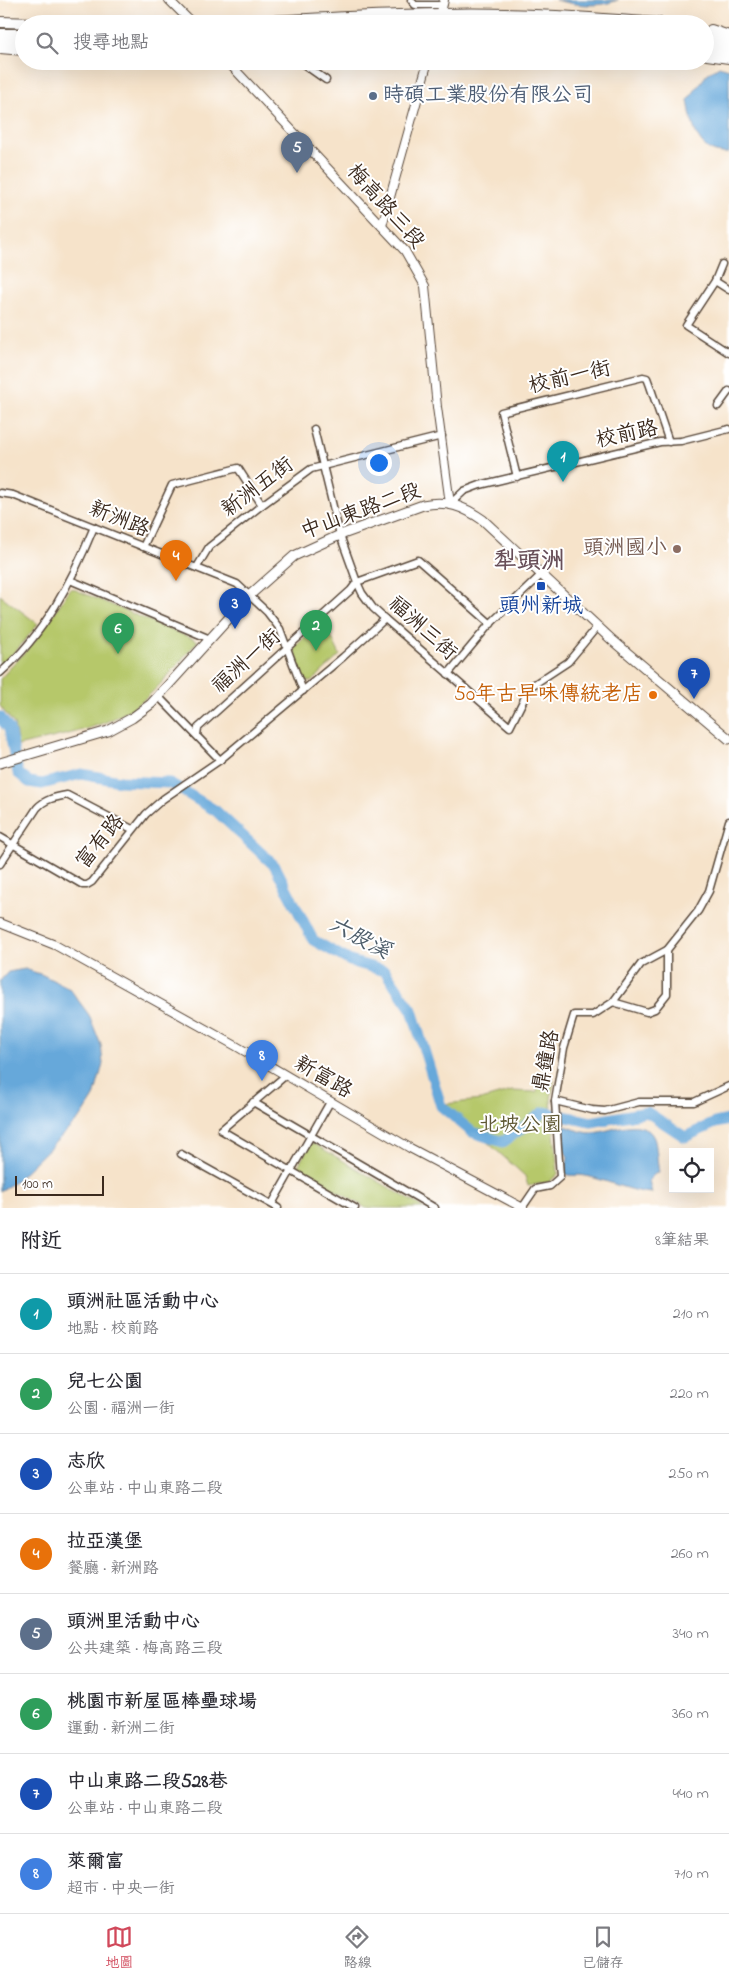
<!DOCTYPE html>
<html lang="zh-TW">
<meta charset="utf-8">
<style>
body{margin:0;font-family:"Indie Flower","LXGW WenKai TC",sans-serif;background:#f7f7f7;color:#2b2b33}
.controls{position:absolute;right:15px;bottom:15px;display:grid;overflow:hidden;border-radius:0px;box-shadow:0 5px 20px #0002}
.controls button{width:45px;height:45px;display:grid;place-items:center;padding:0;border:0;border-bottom:1px solid #e1e1e2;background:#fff;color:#2b2b33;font:25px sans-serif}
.scale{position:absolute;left:15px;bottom:12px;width:89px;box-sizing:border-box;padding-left:5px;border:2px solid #3b2a1e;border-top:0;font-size:14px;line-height:18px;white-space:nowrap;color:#3b2a1e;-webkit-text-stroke:4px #fff;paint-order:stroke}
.you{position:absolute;left:378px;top:462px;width:18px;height:18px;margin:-12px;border:4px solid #fff;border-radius:50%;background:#1a73e8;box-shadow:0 0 0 8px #1a73e833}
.badge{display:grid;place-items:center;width:32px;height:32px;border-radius:50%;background:#d1495b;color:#fff;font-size:16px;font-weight:700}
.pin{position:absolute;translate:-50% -41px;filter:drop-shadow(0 1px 2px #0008)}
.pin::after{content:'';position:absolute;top:26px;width:18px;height:15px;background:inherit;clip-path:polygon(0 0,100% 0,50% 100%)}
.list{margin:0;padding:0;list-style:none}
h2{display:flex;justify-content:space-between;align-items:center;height:65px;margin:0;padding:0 20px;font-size:21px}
h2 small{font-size:16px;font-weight:400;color:#7c7c81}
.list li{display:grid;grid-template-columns:32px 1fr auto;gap:15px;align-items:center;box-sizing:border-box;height:80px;padding:0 20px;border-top:1px solid #e1e1e2}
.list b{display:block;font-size:19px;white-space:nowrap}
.list p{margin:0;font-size:16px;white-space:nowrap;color:#7c7c81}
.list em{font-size:16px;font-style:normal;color:#7c7c81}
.icon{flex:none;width:28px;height:28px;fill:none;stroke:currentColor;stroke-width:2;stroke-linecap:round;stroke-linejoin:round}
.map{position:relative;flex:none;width:729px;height:1208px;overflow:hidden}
.search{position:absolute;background:#fff;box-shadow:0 5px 20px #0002;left:15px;right:15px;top:15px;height:55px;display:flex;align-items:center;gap:12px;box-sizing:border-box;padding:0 18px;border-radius:28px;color:#7c7c81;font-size:19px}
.sheet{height:705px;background:#fff}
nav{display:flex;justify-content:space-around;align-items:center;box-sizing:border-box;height:70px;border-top:1px solid #e1e1e2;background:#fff;font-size:14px;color:#7c7c81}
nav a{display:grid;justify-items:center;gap:2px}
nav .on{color:#d1495b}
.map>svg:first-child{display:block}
</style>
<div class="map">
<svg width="729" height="1208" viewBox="0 0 729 1208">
<rect width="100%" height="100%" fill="#fff"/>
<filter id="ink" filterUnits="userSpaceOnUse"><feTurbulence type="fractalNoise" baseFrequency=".02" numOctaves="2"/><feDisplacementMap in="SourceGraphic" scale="10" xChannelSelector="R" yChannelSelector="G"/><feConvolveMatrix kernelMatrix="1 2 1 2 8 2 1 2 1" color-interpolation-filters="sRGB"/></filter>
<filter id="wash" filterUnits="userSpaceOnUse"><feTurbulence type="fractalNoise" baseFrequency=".0096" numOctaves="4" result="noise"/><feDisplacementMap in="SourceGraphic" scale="20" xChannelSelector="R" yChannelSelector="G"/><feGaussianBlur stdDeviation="1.12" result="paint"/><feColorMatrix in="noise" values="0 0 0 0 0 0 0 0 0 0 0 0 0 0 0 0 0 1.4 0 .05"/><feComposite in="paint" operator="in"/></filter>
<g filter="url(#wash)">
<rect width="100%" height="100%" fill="#f6e3ca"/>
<!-- green -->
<g fill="#b6c86b" stroke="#787944">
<path d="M433,18L432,24H295Z"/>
<path d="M71,588L198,641C178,663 158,691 134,707C101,730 56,736 18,746L14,724L0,706V679L35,641Z"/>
<path d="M0,595L38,624L17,650L0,665Z"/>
<path d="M323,619L340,655L311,682L303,680L294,648Z"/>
<path d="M554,1080L551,1100L558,1174L549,1182L528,1186L525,1176L445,1104L481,1100L512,1091L536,1092L541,1083Z"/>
<path d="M311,1142L424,1208H366L297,1168Z"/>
</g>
<!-- water -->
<g fill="#66a8da" stroke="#50697c">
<path d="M555,0H618C597,8 576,5 555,0Z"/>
<path d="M719,66L729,69V153C697,156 692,125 688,100L707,74Z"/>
<path d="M25,969L43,975L70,989L89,1015L101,1045L103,1064L94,1097L82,1116L15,1182L0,1191V981L8,972Z"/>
<path d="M559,1123C569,1127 581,1133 593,1133C610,1132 643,1114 654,1138C657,1145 657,1163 659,1172L655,1174L649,1180L652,1193C629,1192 608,1180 585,1176C578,1174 572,1177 565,1174L568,1157C561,1147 562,1136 559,1123Z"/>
</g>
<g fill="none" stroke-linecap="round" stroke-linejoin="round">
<!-- river -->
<path stroke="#66a8da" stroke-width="11" d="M0,717L9,729L18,773L29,782L42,784L81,774L120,781L170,783L216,811L275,866L313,940L350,961L385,971L412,1010L441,1106L472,1132L503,1142L544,1112L591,1122L647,1112L685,1137L715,1123L729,1120"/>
</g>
</g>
<g filter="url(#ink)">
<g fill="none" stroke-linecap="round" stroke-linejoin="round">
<!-- minor casing -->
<g stroke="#574638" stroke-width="9">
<g id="minor">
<path d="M411,0L415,5H443"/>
<path d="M299,61L326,80"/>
<path d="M722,264L715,281L686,325L729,353"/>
<path d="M715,281L729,290"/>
<path d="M718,406L729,391"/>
<path d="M314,429L340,535L357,582L362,593L373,608L385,619L510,727L530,687L568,662L597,627"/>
<path d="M517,477L501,412L643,377L647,378L650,386L669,442"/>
<path d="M0,493L13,495L237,584L267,612L280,629L303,691"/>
<path d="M450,504L464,491L480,485L660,442L681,441L729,429"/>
<path d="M143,547L172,485L238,468L262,505"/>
<path d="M197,567L209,547L262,505L311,469L442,436"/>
<path d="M70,580L210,639"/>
<path d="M0,673C44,635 72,581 94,527"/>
<path d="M448,674L488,626L542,574"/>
<path d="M158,696L220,760"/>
<path d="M197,735L198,728L351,590L357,582L418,560L491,624"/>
<path d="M0,837L83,885H87L92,882L146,814L163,799L220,760L343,657L385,619"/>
<path d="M0,864L37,808C45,799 56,797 67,795L132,829"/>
<path d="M613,1002L641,964L667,950"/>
<path d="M285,1076L221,1130L355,1208"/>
<path d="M555,1101L592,1110L605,1111L639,1102H694L729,1086"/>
<path d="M253,1102L435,1208"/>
<path d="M181,1154L278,1208"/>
<path d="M272,1204L330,1102"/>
<path d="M522,1208L535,1189L550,1186L560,1177L555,1101L564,1048L574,1015H593L613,1002L647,1012L655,1009L667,994V950L698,911L709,891L729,821"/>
</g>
</g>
<!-- tertiary casing -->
<g stroke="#574638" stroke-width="10">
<g id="tertiary">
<path d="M169,0L193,24"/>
<path d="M438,24L444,0"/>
<path d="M227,61L405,251L425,286L437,407L450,504"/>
<path d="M382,226L428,61"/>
<path d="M0,923L55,945L236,1046L410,1148L523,1208"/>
</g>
</g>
<!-- secondary casing -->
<g stroke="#574638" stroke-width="11">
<path id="secondary" d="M0,763L108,731L132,718L151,704L250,595L294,556L340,535L423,505C447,500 463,506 483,520L612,640L729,739"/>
</g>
<!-- primary casing -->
<g stroke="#574638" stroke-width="12">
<g id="primary">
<path d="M0,22L74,24"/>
<path d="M214,24C290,20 366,15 442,14C518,12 594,18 670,24"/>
<path d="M0,48L24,50"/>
</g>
</g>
<!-- trunk casing -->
<g stroke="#574638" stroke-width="12">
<g id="trunk">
<path d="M491,24H539"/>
<path d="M711,30L729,36"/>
<path d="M0,34H24"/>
<path d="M710,40L729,43"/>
<path d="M0,42L24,43"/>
<path d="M705,45L729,51"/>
<path d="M707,55L729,58"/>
</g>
</g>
<!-- minor -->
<use href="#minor" stroke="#fff" stroke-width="6"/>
<!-- tertiary -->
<use href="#tertiary" stroke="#fff" stroke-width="8"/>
<!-- secondary -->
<use href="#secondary" stroke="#fff" stroke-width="9"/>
<!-- primary -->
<use href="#primary" stroke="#fff" stroke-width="10"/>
<!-- trunk -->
<use href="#trunk" stroke="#fff" stroke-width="10"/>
</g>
</g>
<!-- markers -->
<circle fill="#5c6f8a" stroke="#fff" stroke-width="2" cx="373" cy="96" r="5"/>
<circle fill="#8d6e63" stroke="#fff" stroke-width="2" cx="677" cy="549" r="5"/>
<rect fill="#1a4fb4" stroke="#fff" stroke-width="2" x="536" y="581" width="10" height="10" rx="2.5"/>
<circle fill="#e8710a" stroke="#fff" stroke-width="2" cx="653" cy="695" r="5"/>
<g text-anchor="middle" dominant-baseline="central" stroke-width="4" stroke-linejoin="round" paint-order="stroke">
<!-- service labels -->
<g font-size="21" fill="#4e5e75" stroke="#fff" text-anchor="start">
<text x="383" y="96">時碩工業股份有限公司</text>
</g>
<!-- street labels -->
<g font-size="21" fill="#3b2a1e" stroke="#fff">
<text transform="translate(385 207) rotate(48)">梅高路三段</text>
<text transform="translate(570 378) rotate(-13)">校前一街</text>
<text transform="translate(627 435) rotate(-12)">校前路</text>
<text transform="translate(258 488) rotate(-37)">新洲五街</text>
<text transform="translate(361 512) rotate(-20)">中山東路二段</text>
<text transform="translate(119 520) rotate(22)">新洲路</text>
<text transform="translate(422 629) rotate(42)">福洲三街</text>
<text transform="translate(247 662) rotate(-42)">福洲一街</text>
<text transform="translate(101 842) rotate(-51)">富有路</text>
<text transform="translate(547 1061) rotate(-79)">鼎鐘路</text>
<text transform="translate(323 1078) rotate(30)">新富路</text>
</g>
<!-- education labels -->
<g font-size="21" fill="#785e54" stroke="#fff" text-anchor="end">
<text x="667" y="549">頭洲國小</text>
</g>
<!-- transit labels -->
<g font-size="21" fill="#164399" stroke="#fff">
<text x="541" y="607">頭州新城</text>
</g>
<!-- food labels -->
<g font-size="21" fill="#c56008" stroke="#fff" text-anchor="end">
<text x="643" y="695">50年古早味傳統老店</text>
</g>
<!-- park labels -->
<g font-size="21" fill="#605935" stroke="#fff">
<text x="520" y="1126">北坡公園</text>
</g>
<!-- water labels -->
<g font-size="22" font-style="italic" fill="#4c5c69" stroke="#fff">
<text transform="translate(359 939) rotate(27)">六股溪</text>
</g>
<!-- quarter labels -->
<g font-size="24" font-weight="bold" fill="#684f59" stroke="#fff">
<text x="529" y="562">犁頭洲</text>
</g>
</g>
</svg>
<div class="controls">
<button><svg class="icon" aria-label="locate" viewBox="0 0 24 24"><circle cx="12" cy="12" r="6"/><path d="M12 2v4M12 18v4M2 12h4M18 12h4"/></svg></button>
</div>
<div class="scale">100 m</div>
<div class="you"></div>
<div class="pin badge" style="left:563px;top:482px;background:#0f9aa8">1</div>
<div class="pin badge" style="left:316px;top:651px;background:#2e9e5b">2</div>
<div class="pin badge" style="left:235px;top:629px;background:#1a4fb4">3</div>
<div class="pin badge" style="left:176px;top:581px;background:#e8710a">4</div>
<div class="pin badge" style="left:297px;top:173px;background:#5c6f8a">5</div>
<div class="pin badge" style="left:118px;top:654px;background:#2e9e5b">6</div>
<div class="pin badge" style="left:694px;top:699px;background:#1a4fb4">7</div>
<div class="pin badge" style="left:262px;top:1081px;background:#3f7fe0">8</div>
<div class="search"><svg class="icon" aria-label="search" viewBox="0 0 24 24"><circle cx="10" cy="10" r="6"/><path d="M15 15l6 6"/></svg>搜尋地點</div>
</div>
<section class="sheet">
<h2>附近<small>8筆結果</small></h2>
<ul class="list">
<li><span class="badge" style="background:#0f9aa8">1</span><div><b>頭洲社區活動中心</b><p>地點 · 校前路</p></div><em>210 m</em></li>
<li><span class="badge" style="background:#2e9e5b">2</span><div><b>兒七公園</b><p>公園 · 福洲一街</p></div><em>220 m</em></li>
<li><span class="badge" style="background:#1a4fb4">3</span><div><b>志欣</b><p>公車站 · 中山東路二段</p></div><em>250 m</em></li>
<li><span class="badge" style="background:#e8710a">4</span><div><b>拉亞漢堡</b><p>餐廳 · 新洲路</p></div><em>260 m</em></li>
<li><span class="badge" style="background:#5c6f8a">5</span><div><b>頭洲里活動中心</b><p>公共建築 · 梅高路三段</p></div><em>340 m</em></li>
<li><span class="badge" style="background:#2e9e5b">6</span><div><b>桃園市新屋區棒壘球場</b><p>運動 · 新洲二街</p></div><em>360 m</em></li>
<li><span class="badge" style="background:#1a4fb4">7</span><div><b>中山東路二段528巷</b><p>公車站 · 中山東路二段</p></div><em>440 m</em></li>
<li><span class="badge" style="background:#3f7fe0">8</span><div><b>萊爾富</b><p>超市 · 中央一街</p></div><em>710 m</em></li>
</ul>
</section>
<nav>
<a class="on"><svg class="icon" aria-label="map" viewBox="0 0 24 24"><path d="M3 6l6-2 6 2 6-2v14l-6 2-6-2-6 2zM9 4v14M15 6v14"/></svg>地圖</a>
<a><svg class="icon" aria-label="directions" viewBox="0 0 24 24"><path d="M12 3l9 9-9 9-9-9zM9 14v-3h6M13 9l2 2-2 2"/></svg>路線</a>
<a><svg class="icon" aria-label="saved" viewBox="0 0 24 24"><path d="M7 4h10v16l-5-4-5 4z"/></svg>已儲存</a>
</nav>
